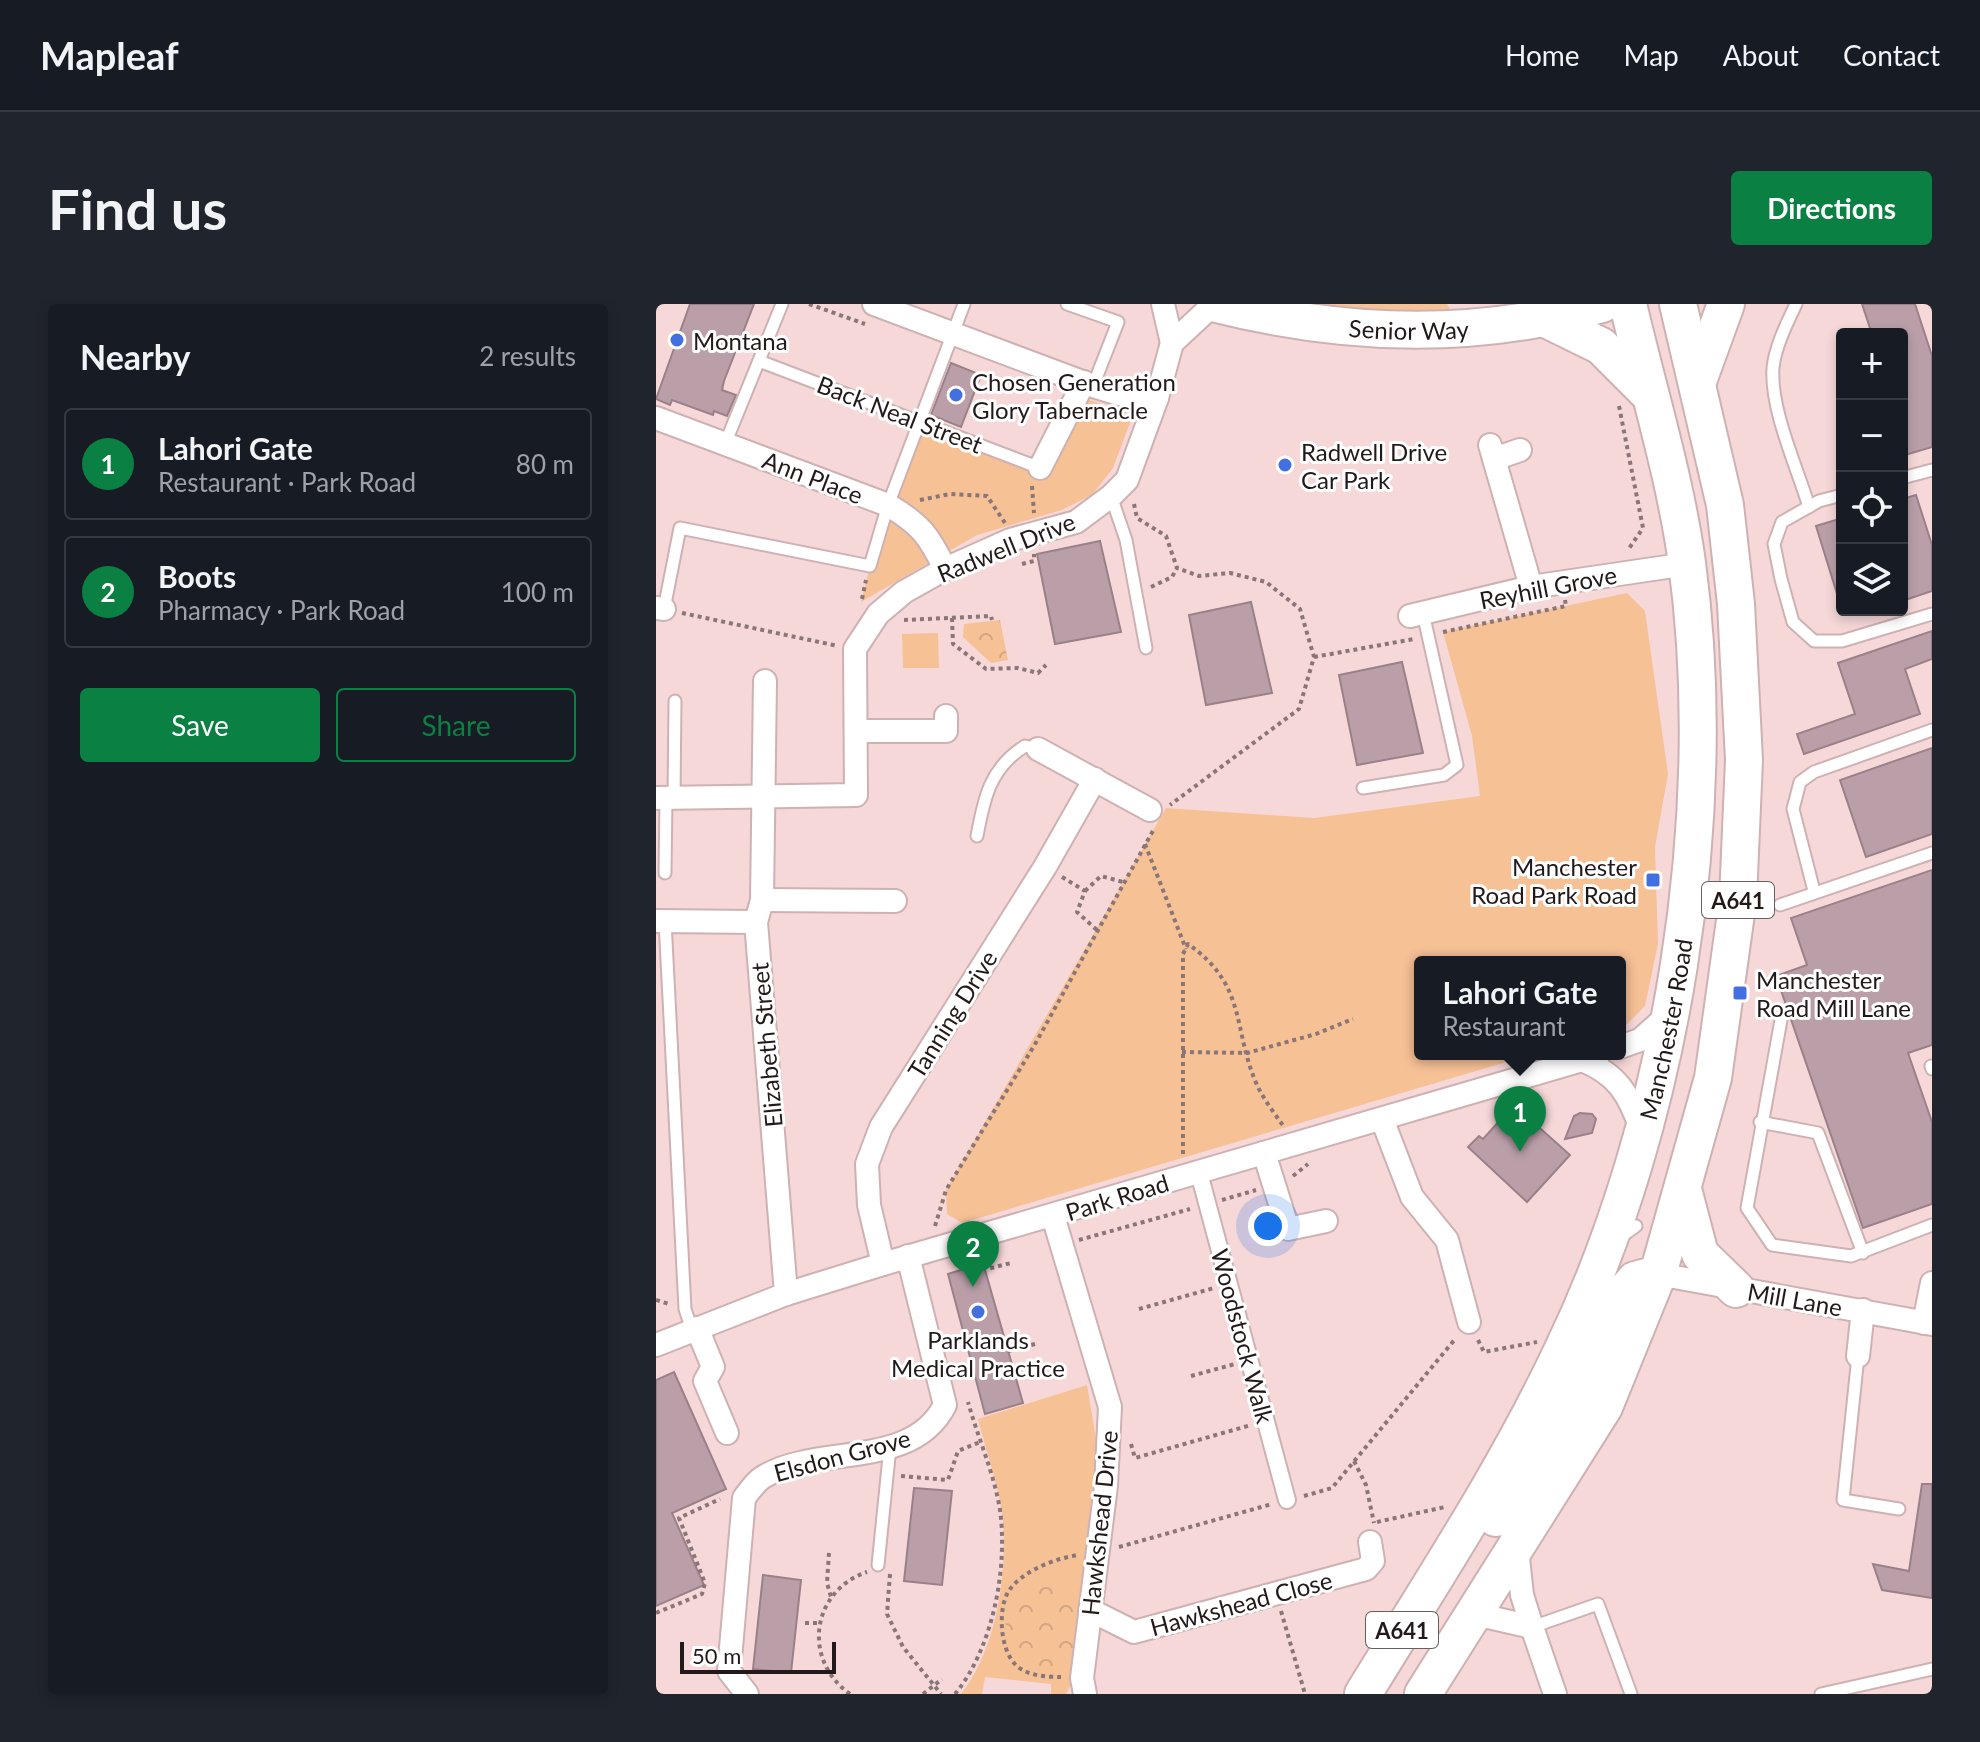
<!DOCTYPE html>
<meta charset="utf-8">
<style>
body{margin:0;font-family:Lato,sans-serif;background:#20242c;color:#f1f3f6}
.controls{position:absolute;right:24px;top:24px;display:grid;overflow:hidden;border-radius:8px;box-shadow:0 4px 12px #0003}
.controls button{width:72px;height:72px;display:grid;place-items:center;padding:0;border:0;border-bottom:2px solid #363941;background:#171b24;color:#f1f3f6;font:40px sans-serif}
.scale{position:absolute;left:24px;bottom:20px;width:156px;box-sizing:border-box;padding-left:8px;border:4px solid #24191a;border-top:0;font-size:22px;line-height:28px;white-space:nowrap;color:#24191a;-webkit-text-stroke:6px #fff;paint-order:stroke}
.you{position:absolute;left:612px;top:922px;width:28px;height:28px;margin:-20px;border:6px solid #fff;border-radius:50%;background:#1a73e8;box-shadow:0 0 0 12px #1a73e833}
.badge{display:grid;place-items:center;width:52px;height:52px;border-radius:50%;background:#0b8043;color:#fff;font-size:26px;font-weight:700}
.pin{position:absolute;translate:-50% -66px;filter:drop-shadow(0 2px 4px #0008)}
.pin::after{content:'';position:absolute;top:42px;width:28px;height:24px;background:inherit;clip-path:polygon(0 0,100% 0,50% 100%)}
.popup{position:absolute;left:758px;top:652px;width:212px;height:104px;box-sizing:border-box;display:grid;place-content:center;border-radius:8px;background:#171b24;filter:drop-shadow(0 2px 6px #0005);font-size:26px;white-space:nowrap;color:#9ea1a6}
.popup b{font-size:30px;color:#f1f3f6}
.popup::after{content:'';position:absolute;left:50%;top:100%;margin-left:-16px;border:16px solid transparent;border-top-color:#171b24}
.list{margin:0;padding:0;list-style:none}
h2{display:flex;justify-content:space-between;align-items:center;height:104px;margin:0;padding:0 32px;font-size:34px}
h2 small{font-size:26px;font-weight:400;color:#9ea1a6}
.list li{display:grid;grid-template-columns:52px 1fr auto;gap:24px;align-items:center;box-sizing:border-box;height:112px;margin:0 16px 16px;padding:0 16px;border:2px solid #363941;border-radius:8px}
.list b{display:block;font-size:30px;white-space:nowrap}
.list p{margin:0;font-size:26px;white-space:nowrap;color:#9ea1a6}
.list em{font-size:26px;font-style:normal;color:#9ea1a6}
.actions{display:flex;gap:16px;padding:24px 32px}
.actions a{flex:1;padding:18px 0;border:2px solid #0b8043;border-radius:8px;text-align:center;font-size:28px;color:#0b8043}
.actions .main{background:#0b8043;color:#fff}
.icon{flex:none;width:44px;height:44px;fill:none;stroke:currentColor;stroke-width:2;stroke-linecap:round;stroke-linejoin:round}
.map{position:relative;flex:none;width:1276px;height:1390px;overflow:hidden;border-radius:8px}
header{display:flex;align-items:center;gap:48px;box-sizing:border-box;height:112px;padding:0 40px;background:#171b24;border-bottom:2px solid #363941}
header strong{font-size:38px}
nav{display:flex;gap:44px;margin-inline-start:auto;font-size:28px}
.intro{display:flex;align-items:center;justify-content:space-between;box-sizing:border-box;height:192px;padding:0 48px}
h1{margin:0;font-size:56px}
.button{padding:20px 36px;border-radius:8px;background:#0b8043;color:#fff;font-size:28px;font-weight:700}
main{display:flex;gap:48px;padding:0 48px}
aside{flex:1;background:#171b24;border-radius:8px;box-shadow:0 4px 12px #0003}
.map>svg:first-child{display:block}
</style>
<header>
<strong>Mapleaf</strong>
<nav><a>Home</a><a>Map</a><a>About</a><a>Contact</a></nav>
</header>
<div class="intro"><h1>Find us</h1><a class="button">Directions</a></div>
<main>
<aside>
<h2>Nearby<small>2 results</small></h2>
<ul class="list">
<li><span class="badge">1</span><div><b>Lahori Gate</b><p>Restaurant · Park Road</p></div><em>80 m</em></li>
<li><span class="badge">2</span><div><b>Boots</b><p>Pharmacy · Park Road</p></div><em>100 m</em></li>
</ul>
<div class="actions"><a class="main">Save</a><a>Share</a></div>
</aside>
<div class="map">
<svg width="1276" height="1390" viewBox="0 0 1276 1390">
<defs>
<pattern id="park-crowns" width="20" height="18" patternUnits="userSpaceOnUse" patternTransform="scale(2)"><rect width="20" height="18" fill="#f7c196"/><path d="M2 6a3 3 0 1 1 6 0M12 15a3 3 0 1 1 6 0" fill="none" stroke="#d4a581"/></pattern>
</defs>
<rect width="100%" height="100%" fill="#f7d8d9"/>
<!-- grass -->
<g fill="#f7c196">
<path d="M618,0H791L800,14Z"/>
<path d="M422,92L477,111L457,164L436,191L406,206L321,231L205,298L214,262L264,118L384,164Z"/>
<path d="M971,289L989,307L1012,470L999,543L1002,640L989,702L967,724L964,725V658H764V750H878L306,919L291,910L290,886L510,504L658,514L824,492L816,432L787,328Z"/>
<path d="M282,329L283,364H247L246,330Z"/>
<path d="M431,1081L441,1141L417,1377L410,1390H395V1380L329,1373L326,1390H305C340,1346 351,1273 347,1218C344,1184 330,1148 322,1115Z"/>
</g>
<!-- park -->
<g fill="url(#park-crowns)">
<path d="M344,316L352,356L335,359L307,333L308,320Z"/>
<path d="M369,1278L423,1283L416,1360C356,1390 328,1306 369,1278Z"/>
</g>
<!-- building -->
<g fill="#ba9fa9" stroke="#998089" stroke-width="2">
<path d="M34,0H98L68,77L66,86L80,91L71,112L58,107L57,111L16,96L14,101L0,95Z"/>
<path d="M1206,0H1259L1276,52V143L1246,152V30H1216Z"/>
<path d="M295,59L325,71L305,123L275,111Z"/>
<path d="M1260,191L1276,241V287L1246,297V195Z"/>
<path d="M1186,214V293H1182L1160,222Z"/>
<path d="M444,237L465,328L399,340L381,250Z"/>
<path d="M595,298L616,389L550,401L533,311Z"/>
<path d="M1276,327V355L1249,365L1264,410L1148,450L1141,430L1199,410L1182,359Z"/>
<path d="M746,358L767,449L701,461L683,371Z"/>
<path d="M1276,444V530L1210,553L1184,476Z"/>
<path d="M1276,566V741L1252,749L1276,818V900L1207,924L1120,672L1151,661L1135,614Z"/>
<path d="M858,801L914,851L871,898L812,843L823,832L827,835Z"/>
<path d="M924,809L936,810L940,815L936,829L909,835L918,812Z"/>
<path d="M327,959L367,1099L329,1110L292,970Z"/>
<path d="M18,1068L70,1185L16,1209L48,1281L0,1302V1076Z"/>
<path d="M1266,1180H1276V1294L1226,1286L1217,1260L1253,1267Z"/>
<path d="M258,1184L296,1187L286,1281L248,1277Z"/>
<path d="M107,1271L145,1276L135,1369L97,1365Z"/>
</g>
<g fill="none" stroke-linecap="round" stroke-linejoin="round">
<!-- service casing -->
<g stroke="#ceb1b2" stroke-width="15">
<g id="service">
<path d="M411,0L462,18L437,82"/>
<path d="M1140,0C1131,19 1119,43 1117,64C1114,105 1141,163 1153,203"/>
<path d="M103,57L384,164"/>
<path d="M69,140L126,0"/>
<path d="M1246,174L1276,166"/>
<path d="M1186,191L1163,197L1126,218L1118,240L1125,275L1137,318L1158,337H1186L1276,310"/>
<path d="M455,192L470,236L490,344"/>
<path d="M8,305L24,224L214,262L232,201L308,0"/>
<path d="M707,484L788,471L801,461L767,309"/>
<path d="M18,494L19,397"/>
<path d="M321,532C328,494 334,464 369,442L382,445"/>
<path d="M9,569L10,494"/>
<path d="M1158,587L1137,505L1144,478L1158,468L1276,426"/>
<path d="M1124,601L1276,549"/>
<path d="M9,617L29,1005L36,1026"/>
<path d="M1125,716L1091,904L1116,941L1195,952L1276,921"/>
<path d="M1275,762L1276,765"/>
<path d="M1104,818L1162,829L1207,949"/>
<path d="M962,935L980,922"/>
<path d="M1202,1052L1187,1196L1243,1205"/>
<path d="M222,1261L234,1143"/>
<path d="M876,1323L942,1300L975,1390"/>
<path d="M1165,1390L1276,1365"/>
</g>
</g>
<!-- pedestrian casing -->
<g stroke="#ceb1b2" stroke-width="20">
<path id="pedestrian" d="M543,869L631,1196"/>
</g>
<!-- minor casing -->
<g stroke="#ceb1b2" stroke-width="26">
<g id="minor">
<path d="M218,0L437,82L463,90L501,94"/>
<path d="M507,0L516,39L558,0"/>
<path d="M0,114L232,201C264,220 273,231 289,265"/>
<path d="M834,141L875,283"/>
<path d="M838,155L864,146"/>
<path d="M384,164L428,78"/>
<path d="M0,304L8,305"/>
<path d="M754,312L875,283L1031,260"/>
<path d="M109,377L106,596L100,618L130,990"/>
<path d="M200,427H290V412"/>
<path d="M382,445L494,506"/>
<path d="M0,494L200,491L199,345L222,310L248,288L289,265L354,236L420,218L455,192L471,176L501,94L516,39"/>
<path d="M106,596L239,597"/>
<path d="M0,617L100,618"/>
<path d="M964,743L984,736L1012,711"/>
<path d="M943,750L926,756C961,770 973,790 985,825"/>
<path d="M726,815L756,893L791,936L813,1018"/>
<path d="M608,849L632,925L670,917"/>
<path d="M397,912L454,1103L450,1182L426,1374L429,1390"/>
<path d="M227,960L213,901L211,860L225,823L389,563L439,475"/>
<path d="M1002,970L1276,1020"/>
<path d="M1268,1019L1276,979"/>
<path d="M41,1024L57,1063L49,1077L71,1129"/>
<path d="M0,1041L130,990L227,960L926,756L924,750"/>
<path d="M1202,1052L1207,1006"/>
<path d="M434,1306L478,1328L710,1265L717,1257L714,1238"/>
<path d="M819,1310L876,1323L866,1291L861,1245"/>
<path d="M876,1323L899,1390"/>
<path d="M91,1390L73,1367L88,1194C94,1186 101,1176 109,1172C164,1140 256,1166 289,1101L252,952"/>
</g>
</g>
<!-- primary casing -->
<g stroke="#ceb1b2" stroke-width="40">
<g id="primary">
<path id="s1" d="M561,0C689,32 818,37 946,0"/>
<path d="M892,16L945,42L993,90"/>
<path d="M1042,77L1070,0"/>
<path d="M1028,889L1044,950L1080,985"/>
<path d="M840,1214L901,1136L966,991L979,976L1002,970"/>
<path id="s2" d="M707,1390C777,1276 850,1166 907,1045C1017,817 1065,510 1031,259C1019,172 992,86 972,0"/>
<path d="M767,1390L948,1103L1002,970L1057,774L1082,595L1088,456L1080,300L1069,201L1022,0"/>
</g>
</g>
<!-- path -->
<g stroke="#8a7677" stroke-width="4" stroke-dasharray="4 4" stroke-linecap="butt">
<path d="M153,0L209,20"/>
<path d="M963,102L987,224L972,246"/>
<path d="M376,182L378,209"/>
<path d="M264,196L294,190L331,192L349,219"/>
<path d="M478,200L481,214L510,232L521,264L543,272L574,269L610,278L644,305L658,353L643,405L514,501"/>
<path d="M366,260L378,257V250"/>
<path d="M495,283L516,273L521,264"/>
<path d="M206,295L210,276"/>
<path d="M26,309L182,342"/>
<path d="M296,314L297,340L330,365L362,364L382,369L390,361"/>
<path d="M248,316L335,312L336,316"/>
<path d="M787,328L910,302L909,296"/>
<path d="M658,353L758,335"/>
<path d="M489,540L530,645"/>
<path d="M406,573L429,587L421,608L442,627"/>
<path d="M429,587L445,572L467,578"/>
<path d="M526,748L591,749L660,730L697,715"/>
<path d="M527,850V650L532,640C592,682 576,725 601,781C608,796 619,810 628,823"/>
<path d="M637,872L652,860"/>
<path d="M566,896L600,886"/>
<path d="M279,922L290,886L378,742L498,525"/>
<path d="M423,936L534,905"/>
<path d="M327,953L331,965L355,959"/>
<path d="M0,996L13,1000"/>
<path d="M483,1005L558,984"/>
<path d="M822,1036L828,1048L881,1038"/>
<path d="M352,1047L379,1040"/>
<path d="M535,1072L579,1060"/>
<path d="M475,1140L479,1154L595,1121"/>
<path d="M698,1157L710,1181L718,1219"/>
<path d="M245,1172L292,1176L302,1147L324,1138"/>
<path d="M648,1192L676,1184L800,1034"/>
<path d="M721,1218L789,1203"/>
<path d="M463,1243L616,1200"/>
<path d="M173,1249L171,1279L175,1293"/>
<path d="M234,1270L231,1310L247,1343L285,1390"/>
<path d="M625,1307L649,1390"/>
<path d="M0,1309L46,1290L49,1279L23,1214L64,1195"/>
<path d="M149,1319H162"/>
<path d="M405,1373C390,1373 369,1372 358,1359C344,1343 342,1306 352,1288C365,1267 400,1254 423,1251"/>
<path d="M194,1390C146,1356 155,1287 211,1268"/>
<path d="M267,1390L286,1375"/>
<path d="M299,1390C337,1344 352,1264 344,1206C338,1169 322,1134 312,1098"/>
</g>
<!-- service -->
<use href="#service" stroke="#fff" stroke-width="11"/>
<!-- pedestrian -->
<use href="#pedestrian" stroke="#fff" stroke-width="16"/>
<!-- minor -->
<use href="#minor" stroke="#fff" stroke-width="22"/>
<!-- primary -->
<use href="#primary" stroke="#fff" stroke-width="36"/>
</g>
<!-- markers -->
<g fill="#4270e1" stroke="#fff" stroke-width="3">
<circle cx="21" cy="36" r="8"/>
<circle cx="300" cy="91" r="8"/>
<circle cx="629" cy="161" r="8"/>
<rect x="989" y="568" width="16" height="16" rx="4"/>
<rect x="1076" y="681" width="16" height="16" rx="4"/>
<circle cx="322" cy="1008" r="8"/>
</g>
<g text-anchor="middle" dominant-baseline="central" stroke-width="6" stroke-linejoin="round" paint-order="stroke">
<!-- shield labels -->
<g fill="#fff" stroke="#665e5f" stroke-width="2">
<rect x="1046" y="578" width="72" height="36" rx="6"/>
<rect x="710" y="1308" width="72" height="36" rx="6"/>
</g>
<g font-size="22" font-weight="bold" fill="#24191a">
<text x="1082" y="596">A641</text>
<text x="746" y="1326">A641</text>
</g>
<!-- street labels -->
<g font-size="24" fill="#24191a" stroke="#fff">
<text stroke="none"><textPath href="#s1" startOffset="194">Senior Way</textPath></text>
<text transform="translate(244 110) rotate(21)">Back Neal Street</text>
<text transform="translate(157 173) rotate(21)">Ann Place</text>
<text transform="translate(350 243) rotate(-22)">Radwell Drive</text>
<text transform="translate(892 283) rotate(-11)">Reyhill Grove</text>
<text transform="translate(296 710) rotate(-58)">Tanning Drive</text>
<text stroke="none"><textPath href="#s2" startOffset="736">Manchester Road</textPath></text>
<text transform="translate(110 741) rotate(-95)">Elizabeth Street</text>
<text transform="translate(461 893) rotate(-17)">Park Road</text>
<text transform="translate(1139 995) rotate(10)">Mill Lane</text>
<text transform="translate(587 1032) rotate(75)">Woodstock Walk</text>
<text transform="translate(186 1151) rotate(-15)">Elsdon Grove</text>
<text transform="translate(443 1219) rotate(-84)">Hawkshead Drive</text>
<text transform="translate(585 1299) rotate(-15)">Hawkshead Close</text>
</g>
<!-- poi labels -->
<g font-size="24" fill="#24191a" stroke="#fff" text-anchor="start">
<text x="37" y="36">Montana</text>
<text x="316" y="77">Chosen Generation<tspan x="316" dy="28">Glory Tabernacle</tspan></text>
<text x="645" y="147">Radwell Drive<tspan x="645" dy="28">Car Park</tspan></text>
<text x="981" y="562" text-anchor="end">Manchester<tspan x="981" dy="28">Road Park Road</tspan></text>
<text x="1100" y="675">Manchester<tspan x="1100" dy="28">Road Mill Lane</tspan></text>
<text x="322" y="1035" text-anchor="middle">Parklands<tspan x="322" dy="28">Medical Practice</tspan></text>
</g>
</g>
</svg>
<div class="controls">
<button>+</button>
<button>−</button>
<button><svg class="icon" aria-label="locate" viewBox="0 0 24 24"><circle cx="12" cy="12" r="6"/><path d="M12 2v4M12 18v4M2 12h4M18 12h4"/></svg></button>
<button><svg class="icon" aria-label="layers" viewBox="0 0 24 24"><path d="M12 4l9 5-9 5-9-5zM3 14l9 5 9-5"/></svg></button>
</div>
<div class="scale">50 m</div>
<div class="you"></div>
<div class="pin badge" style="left:864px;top:848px">1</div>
<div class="popup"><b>Lahori Gate</b>Restaurant</div>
<div class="pin badge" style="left:317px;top:983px">2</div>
</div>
</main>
